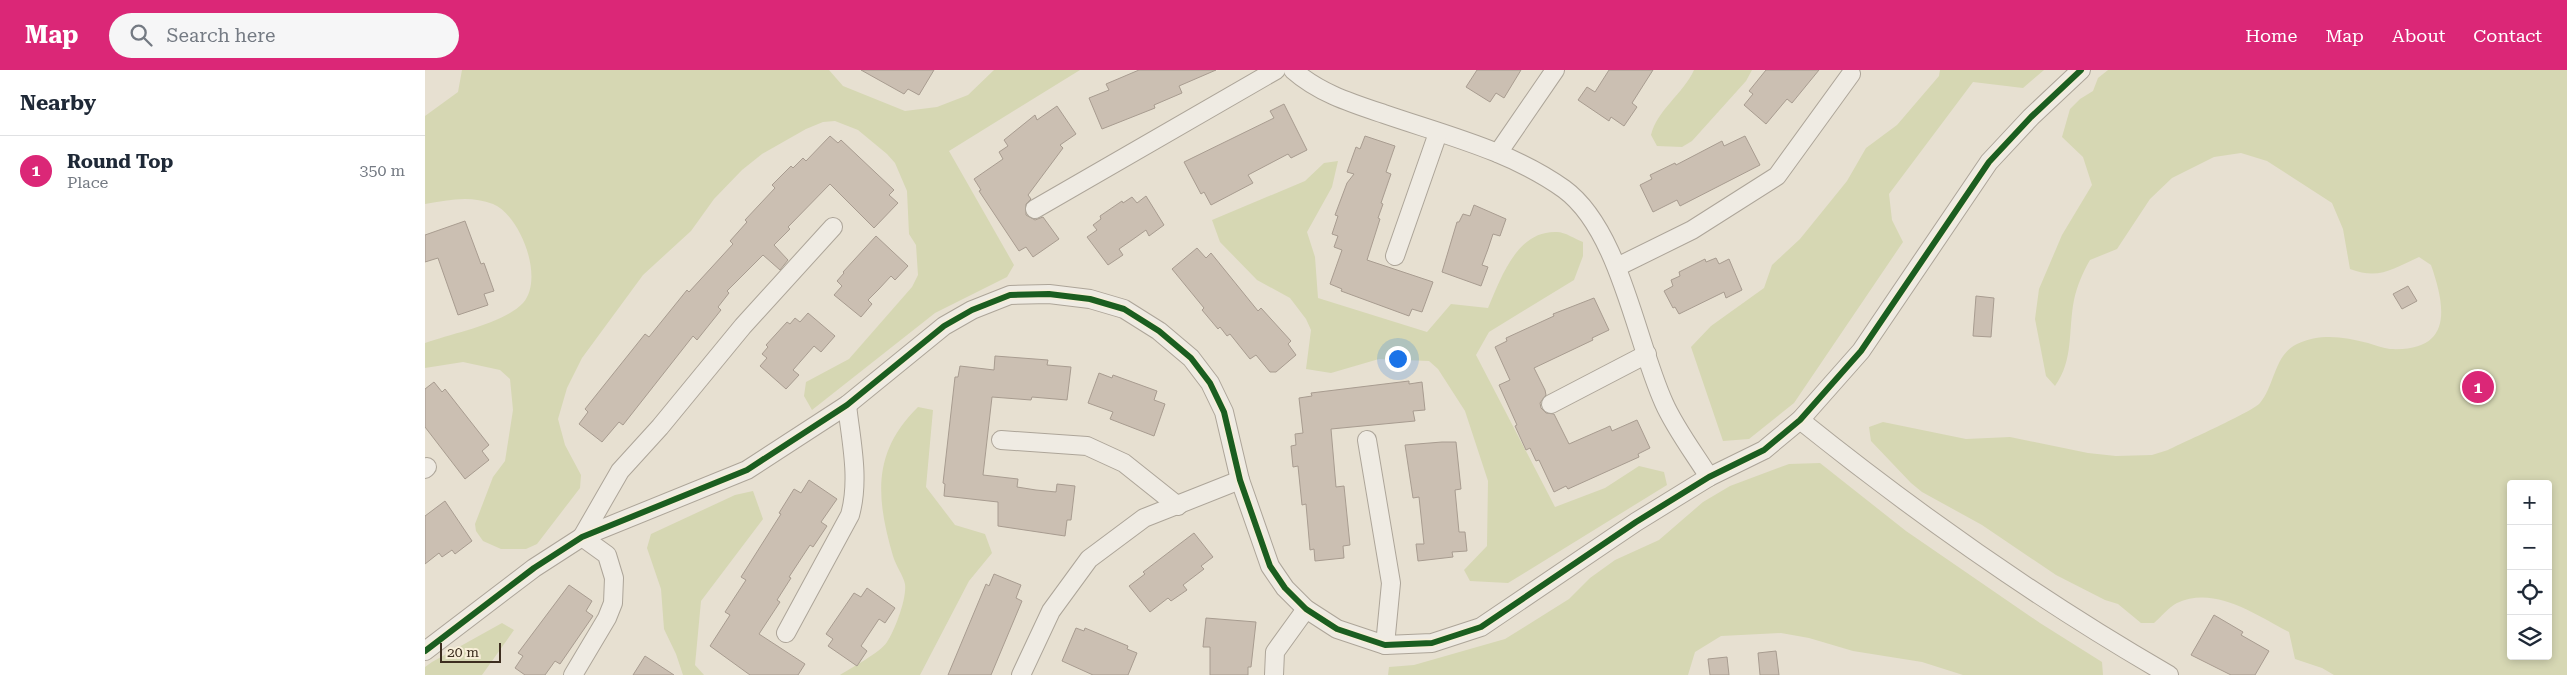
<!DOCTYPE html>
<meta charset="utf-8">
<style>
body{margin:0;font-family:"Roboto Serif",serif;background:#f6f6f7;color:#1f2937}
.controls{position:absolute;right:15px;bottom:15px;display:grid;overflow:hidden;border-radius:5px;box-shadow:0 2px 8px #0003}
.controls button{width:45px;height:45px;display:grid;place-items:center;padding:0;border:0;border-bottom:1px solid #e0e1e3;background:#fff;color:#1f2937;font:25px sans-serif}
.scale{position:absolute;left:15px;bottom:12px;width:61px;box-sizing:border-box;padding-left:5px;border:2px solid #3d2e20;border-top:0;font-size:14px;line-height:18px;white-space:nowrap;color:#3d2e20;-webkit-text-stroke:4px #f7eed8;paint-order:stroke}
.you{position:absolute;left:972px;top:288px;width:18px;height:18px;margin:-12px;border:4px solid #fff;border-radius:50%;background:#1a73e8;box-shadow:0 0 0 8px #1a73e833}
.badge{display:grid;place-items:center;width:32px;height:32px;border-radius:50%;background:#db2777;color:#fff;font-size:16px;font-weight:700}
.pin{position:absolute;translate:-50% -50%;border:2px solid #fff;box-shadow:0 1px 5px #0006}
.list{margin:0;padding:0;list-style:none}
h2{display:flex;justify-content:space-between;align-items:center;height:65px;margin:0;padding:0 20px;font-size:21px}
h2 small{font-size:16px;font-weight:400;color:#747a83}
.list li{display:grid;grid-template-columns:32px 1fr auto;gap:15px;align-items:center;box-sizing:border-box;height:70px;padding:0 20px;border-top:1px solid #e0e1e3}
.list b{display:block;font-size:19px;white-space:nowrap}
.list p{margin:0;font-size:16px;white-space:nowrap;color:#747a83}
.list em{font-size:16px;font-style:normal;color:#747a83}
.icon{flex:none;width:28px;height:28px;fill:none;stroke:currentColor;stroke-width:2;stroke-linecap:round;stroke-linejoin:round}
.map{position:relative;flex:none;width:2142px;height:605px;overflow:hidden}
header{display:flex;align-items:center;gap:30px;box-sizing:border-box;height:70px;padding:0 25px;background:#db2777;color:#fff}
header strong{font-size:24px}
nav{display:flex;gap:28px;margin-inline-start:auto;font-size:18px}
.search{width:350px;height:45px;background:#f6f6f7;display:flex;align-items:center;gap:12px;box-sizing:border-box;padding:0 18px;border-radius:28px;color:#747a83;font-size:19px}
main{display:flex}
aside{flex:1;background:#fff}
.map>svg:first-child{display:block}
</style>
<header>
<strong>Map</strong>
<div class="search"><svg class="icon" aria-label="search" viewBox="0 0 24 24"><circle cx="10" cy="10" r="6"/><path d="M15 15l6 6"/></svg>Search here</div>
<nav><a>Home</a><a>Map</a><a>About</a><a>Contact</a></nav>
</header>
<main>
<aside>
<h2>Nearby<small></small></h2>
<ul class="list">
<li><span class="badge">1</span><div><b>Round Top</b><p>Place</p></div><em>350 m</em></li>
</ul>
</aside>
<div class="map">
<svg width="2142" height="605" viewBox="0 0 2142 605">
<rect width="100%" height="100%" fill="#e7e0d1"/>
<!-- green -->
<g fill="#d6d7b3" fill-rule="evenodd">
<path d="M37,0H404L418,16L480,41L512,37L543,25L569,0H655L524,81L589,195L582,207L510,243L387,340L379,326L381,312L424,289L487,217L493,205L491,175L484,164L482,121L470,93L462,84L433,60L410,51L398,52L381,59L337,84L317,100L289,129L266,161L218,205L157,288L142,318L133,349L140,375L156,405L155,418L112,474L101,479H76L58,471L51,461L50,454L68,407L80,391L88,340L85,309L75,300L38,292L0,298V273C28,263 78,254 98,233C120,208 95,145 68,134C45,125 23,130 0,134V46L33,22Z"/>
<path d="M1269,0H1327L1321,11L1267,71L1257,77L1232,76L1226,65C1232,40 1258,24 1269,0Z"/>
<path d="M1515,0H1619L1598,18L1548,12L1464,124L1467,150L1478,172L1369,333L1324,369L1298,371L1266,277L1286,256L1339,218L1347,195L1375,169L1422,111L1441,78L1472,55L1514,6Z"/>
<path d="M1683,0H2142V605H1909L1897,598L1870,589L1864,562C1831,545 1790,515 1752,533C1744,537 1736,547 1729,553H1716L1693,534L1680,530L1631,505L1557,455L1497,422L1486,413L1446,371L1444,357L1458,352L1541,369L1585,367L1663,383L1691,386L1727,385L1743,380C1757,373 1829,341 1835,333C1850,315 1849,285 1872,274C1896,263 1919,267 1943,273C1950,275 1958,278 1965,279C2028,282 2021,238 2006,195L1994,187C1967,199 1954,210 1925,199L1918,159L1907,133L1842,91L1816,83L1789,87L1747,108L1725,129L1692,179L1665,190C1658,202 1652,216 1649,230C1643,260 1649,290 1630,316L1621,306L1610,249L1614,219L1637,165L1667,115L1658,87L1637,67L1645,39L1655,29L1668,21L1673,8ZM2086,414H2123V586H2086Z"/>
<path d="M913,91L907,117L882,162L890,187L893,228L1002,262L1026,234L1063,238C1076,208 1092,160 1132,162C1140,162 1150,169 1158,172V186L1149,210L1064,262L1051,285L1130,437L1180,418L1214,396L1239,402L1242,415L1083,513L1045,511L1039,500L1062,476L1063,411L1040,341L1013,299L1004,291L954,289L906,303L881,299L886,260L881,249L865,228L832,210L795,172L787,150L880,111L899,93Z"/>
<path d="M493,337L508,340L501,417L530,455L560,464L567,483L544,511L495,605H415C426,598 456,582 462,572C470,560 482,528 480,514C478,505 471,496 468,486C451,428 447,382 493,337Z"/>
<path d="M1395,393L1481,461L1615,553L1677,592L1678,605H1538L1497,592L1428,581L1384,568L1356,563L1296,566L1270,582L1263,605H963L964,597L989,595L1080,569L1144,529L1165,508L1190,490L1234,470L1278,432L1305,416L1364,394Z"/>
<path d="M328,421L338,449L276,531L270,595L279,605H258L251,584L239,559L236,519L222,478L226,464L310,425Z"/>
<path d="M77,553L89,560L57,605H0V597L7,592Z"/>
</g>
<!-- building -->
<g fill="#cbbfb2" stroke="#a89c90">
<path d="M436,0H509L494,25L483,19L479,24Z"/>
<path d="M714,0H791L754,16L757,23L729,35L730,38L677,59L664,28L684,20L681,14Z"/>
<path d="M1052,0H1096L1079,28L1071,23L1065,32L1041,17Z"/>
<path d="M1184,0H1228L1207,33L1212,37L1199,56L1186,47L1184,51L1153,30L1162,17L1170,22Z"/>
<path d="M1341,0H1394L1367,33L1362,29L1341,54L1319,35L1328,24L1324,21Z"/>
<path d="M859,34L882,80L866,88L863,84L823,105L828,113L786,135L779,122L776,124L759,92L849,48L845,41Z"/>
<path d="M632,36L651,64L635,75L638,78L603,125L606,129L601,134V145L610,150L618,147L634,169L608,187L601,177L594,181L554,121L556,120L549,109L578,89L574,82L583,76L579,70L610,45L612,50Z"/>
<path d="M405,66L413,73L416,70L469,120L464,125L473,133L449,158L405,114L363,157L365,159L349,175L363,190L355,200L338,185L302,221L304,223L293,237L296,240L272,270L268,266L198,355L194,352L177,372L154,354L163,342L160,339L220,264L224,267L262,220L264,222L308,174L305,171L322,152L320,150L350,118L347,115L366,96L368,98L378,88L381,91Z"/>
<path d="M940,66L970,76L961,102L966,104L956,133L958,134L953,148L955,149L942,190L1008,212L997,242L987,239L984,246L916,221L917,219L905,214L917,180L909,177L913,166L907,164L913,146L910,145L922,113L929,104L922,102L931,77L935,79Z"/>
<path d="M1320,66L1335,95L1255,136L1252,130L1228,142L1215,115L1227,109L1225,105L1250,93L1251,95L1297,71L1299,76Z"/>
<path d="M721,126L739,155L724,166L721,160L707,170L694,179L698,185L683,195L662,167L672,160L668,155L676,149L675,146L697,131L698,133L707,127L712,133Z"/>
<path d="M1049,135L1081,149L1075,166L1068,164L1063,179L1057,195L1063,197L1056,216L1017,202L1032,152H1034L1038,144L1045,146Z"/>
<path d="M40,151L56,194L59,193L69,221L59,224L63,235L33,245L13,188L0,192V165Z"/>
<path d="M451,166L483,196L470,210L466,206L454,219L443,230L447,234L436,247L409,225L417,216L412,211L419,203L418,202Z"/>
<path d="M772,178L781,188L786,183L833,241L836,238L866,271L863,274L871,285L851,302H845L831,285L825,289L805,264L802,266L795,257L793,259L777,240L779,238L747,199Z"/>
<path d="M1291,188L1294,194L1304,189L1317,220L1301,228L1299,222L1254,244L1250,237L1248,238L1239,221L1248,216L1246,210L1255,206L1254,202L1280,189L1281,192Z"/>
<path d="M1983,216L1992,231L1977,239L1968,224Z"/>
<path d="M1551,226L1569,228L1566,267L1548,266Z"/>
<path d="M1169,228L1184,260L1167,268L1168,270L1109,298L1120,320L1121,325L1115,333L1116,338L1121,343L1129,344L1144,374L1185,356L1187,361L1212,350L1225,378L1213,384L1214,387L1143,419L1141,416L1129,422L1114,390L1111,391L1105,378L1101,380L1090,356L1092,355L1074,315L1085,310L1070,277L1082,271L1081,268L1129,246L1128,244Z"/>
<path d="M383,243L410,266L396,282L389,276L368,300L374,305L361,319L335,296L342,288L337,284L343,277L341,275L362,252L365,254L370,248L375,252Z"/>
<path d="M570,286L623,290L622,295L646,297L642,330L607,327L606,330L567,327L558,405L593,409L592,417L611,420L631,422L632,414L650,416L646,450H642L640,466L573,456V432L519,426L520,414L518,413L530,307H533L535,296L569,300Z"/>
<path d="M674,303L687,308L688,305L732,321L729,330L740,334L729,366L685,349L688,342L663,333Z"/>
<path d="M984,311V314L997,312L1000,340L988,341L990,351L906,359L911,417L919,416L925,475L918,476L919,488L890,491L889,479L885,480L881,434L877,435L873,396L868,397L866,376L871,375L870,364L878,363L874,328L887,326L886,323Z"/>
<path d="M9,312L17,322L20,319L64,375L57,381L64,390L40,409L0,357V319Z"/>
<path d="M1017,372H1031L1036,419L1030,420L1034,462H1040L1042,481L1027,482L1028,487L993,491L991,474H999L994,427L988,428L980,375Z"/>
<path d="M384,410L412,429L396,452L402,456L388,477L385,475L364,507L366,508L352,530L355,532L334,564L380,594L373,605H325L285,576L305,545L300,542L321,510L316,507L356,444L354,443L369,419L376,423Z"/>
<path d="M20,431L47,471L30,484L27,480L17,487L14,483L0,494V446Z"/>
<path d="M769,463L788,487L776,496L779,499L758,515L762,520L746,531L743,528L725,542L704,516L720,504L718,502Z"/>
<path d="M569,504L596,515L591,528L597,531L566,605H523L561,514L564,516Z"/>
<path d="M144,515L167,531L161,541L168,546L135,594L130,591L120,605H100L90,598L98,586L93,583Z"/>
<path d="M442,518L470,538L460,553L454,549L436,576L442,581L432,596L403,576L408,569L401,564L429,523L436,527Z"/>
<path d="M1789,545L1818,562L1816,565L1844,581L1830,605H1806L1766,585Z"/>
<path d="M781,548L831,552L826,597H823V605H785V577H778Z"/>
<path d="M651,558L659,561L660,558L703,576L702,579L712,583L703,605H668L637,591Z"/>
<path d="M1351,581L1354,605H1335L1333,583Z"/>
<path d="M220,586L249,605H208Z"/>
<path d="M1302,587L1304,605H1285L1283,589Z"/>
</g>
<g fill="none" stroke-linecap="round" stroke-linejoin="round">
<!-- street casing -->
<g stroke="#ada599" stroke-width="20">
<g id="street">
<path d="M868,0C894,23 926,33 959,44C1020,65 1086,81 1139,119C1195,160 1211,272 1239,333C1250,358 1269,383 1284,407"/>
<path d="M1073,83L1130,0"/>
<path d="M610,139L851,0"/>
<path d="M970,186L1013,63"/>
<path d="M1192,197L1267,160L1352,106L1426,4"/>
<path d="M1126,334L1222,284"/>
<path d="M1375,350C1492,444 1614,530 1744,605"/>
<path d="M576,370L662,376L699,393L753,436"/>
<path d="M942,370L966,513L960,575"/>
<path d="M0,399L2,397"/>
<path d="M361,563L425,445C435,409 426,371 422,335"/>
<path d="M0,581L109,498L157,467L322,400L422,335L519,256L547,240L585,225L624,224L665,229L699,239L734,261L766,288L785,313L799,342L815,410L845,496L860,518L881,539L912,559L960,575L1007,573L1056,557L1211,452L1284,407L1339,380L1375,350L1436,281L1564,92L1606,47L1656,0"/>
<path d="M148,605L182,548L188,533L189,508L182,485L157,467L195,401L235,357L318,256L408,157"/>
<path d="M596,605L626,541L664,489L719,448L815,410"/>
<path d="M849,605L850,582L881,539"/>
</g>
</g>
<!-- street -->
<use href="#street" stroke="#efebe3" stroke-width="18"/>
<!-- cycleway casing -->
<g stroke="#f7eed8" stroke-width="9">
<path id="cycleway" d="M0,581L109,498L157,467L322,400L422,335L519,256L547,240L585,225L624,224L665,229L699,239L734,261L766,288L785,313L799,342L815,410L845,496L860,518L881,539L912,559L960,575L1007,573L1056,557L1211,452L1284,407L1339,380L1375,350L1436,281L1564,92L1606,47L1656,0"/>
</g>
<!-- cycleway -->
<use href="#cycleway" stroke="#1b5e20" stroke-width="6"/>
</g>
</svg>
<div class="controls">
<button>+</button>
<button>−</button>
<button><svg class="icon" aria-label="locate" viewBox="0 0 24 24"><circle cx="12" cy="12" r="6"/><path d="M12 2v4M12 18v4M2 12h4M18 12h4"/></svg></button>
<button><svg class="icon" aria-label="layers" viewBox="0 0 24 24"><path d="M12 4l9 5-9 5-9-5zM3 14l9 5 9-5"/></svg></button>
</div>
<div class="scale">20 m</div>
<div class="you"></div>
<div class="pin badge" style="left:2053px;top:317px">1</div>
</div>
</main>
